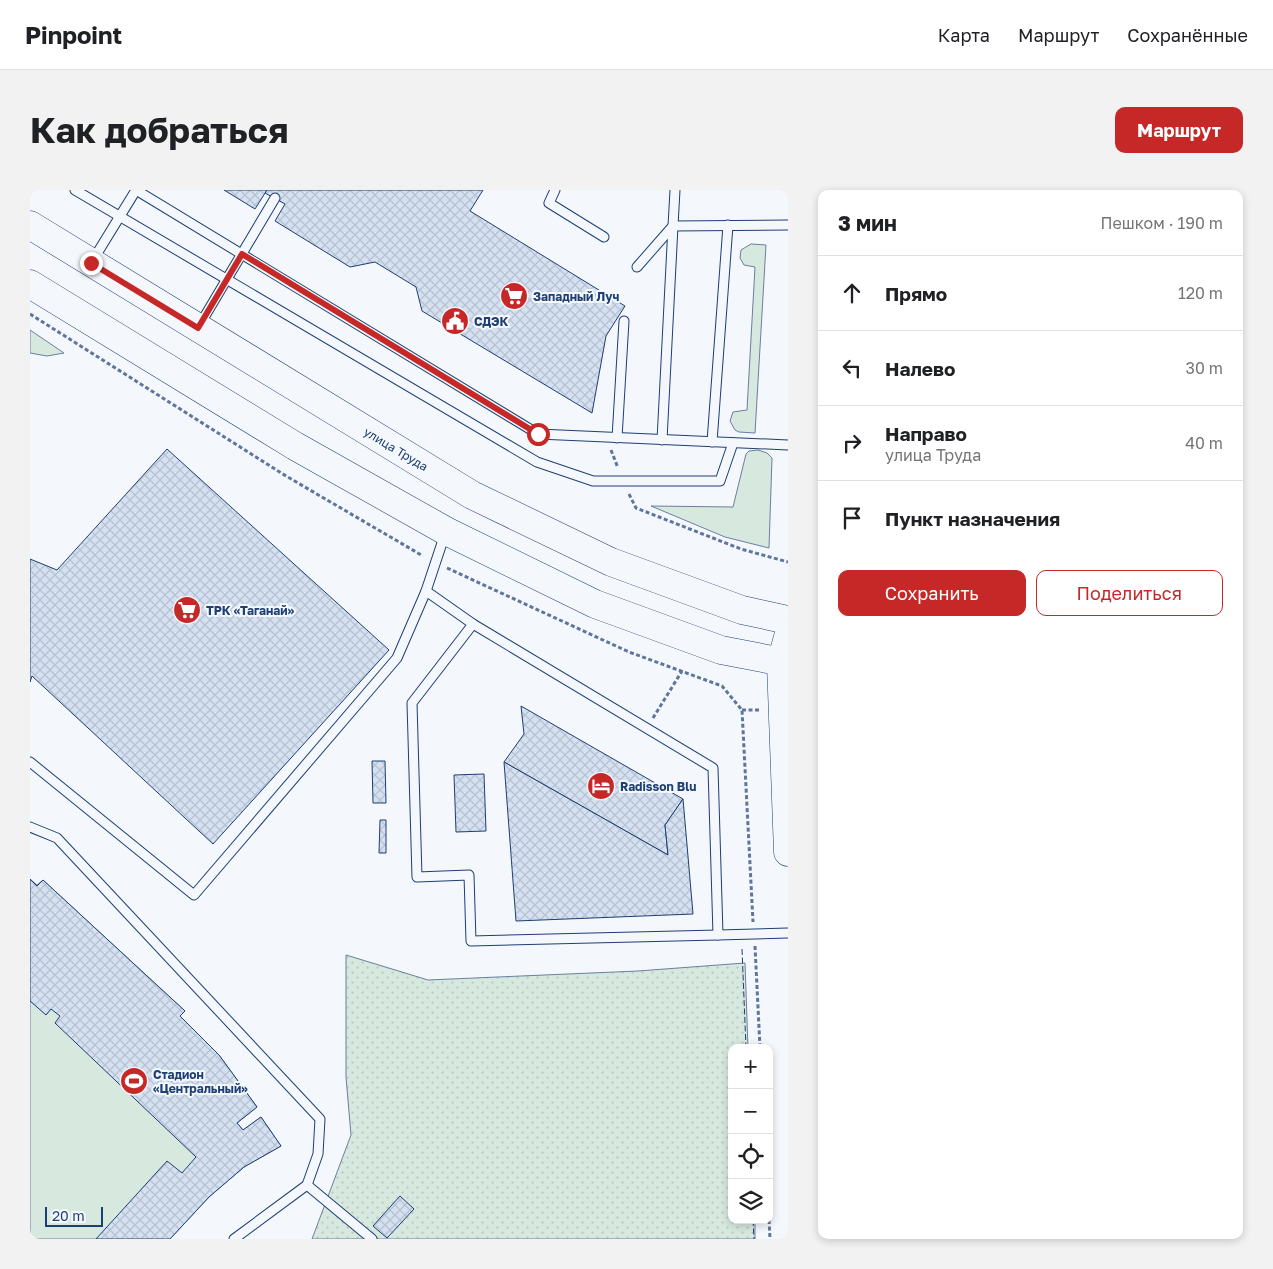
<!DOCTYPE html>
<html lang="ru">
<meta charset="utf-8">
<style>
body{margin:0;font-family:"Golos Text",sans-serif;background:#f2f2f2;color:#202124}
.controls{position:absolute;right:15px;bottom:15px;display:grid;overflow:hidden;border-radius:10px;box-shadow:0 2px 8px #0003}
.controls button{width:45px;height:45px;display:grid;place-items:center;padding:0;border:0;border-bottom:1px solid #e0e0e0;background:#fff;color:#202124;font:25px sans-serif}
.scale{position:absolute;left:15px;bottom:12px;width:58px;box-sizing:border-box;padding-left:5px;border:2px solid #1d3f73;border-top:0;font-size:14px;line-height:18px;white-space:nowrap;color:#1d3f73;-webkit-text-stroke:4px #f4f7fb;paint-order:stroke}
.stop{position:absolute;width:15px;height:15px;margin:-11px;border:4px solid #c62828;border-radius:50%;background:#fff}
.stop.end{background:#c62828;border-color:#fff;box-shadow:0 1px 5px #0008}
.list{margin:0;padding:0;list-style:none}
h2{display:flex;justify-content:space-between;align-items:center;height:65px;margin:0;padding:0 20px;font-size:21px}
h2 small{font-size:16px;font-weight:400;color:#757577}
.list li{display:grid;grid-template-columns:32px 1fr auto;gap:15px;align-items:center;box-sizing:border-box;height:75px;padding:0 20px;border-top:1px solid #e0e0e0}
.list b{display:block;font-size:19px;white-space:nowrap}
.list p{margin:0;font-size:16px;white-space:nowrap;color:#757577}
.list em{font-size:16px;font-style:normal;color:#757577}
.actions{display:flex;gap:10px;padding:15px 20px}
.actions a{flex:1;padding:11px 0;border:1px solid #c62828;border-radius:10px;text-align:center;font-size:18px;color:#c62828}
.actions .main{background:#c62828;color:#fff}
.icon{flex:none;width:28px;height:28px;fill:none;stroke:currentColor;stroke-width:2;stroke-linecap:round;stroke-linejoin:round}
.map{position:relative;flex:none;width:758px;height:1049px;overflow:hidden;border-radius:10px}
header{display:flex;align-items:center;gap:30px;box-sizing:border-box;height:70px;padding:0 25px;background:#fff;border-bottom:1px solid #e0e0e0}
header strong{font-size:24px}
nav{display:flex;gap:28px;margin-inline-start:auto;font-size:18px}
.intro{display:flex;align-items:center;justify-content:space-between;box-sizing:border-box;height:120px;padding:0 30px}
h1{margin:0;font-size:35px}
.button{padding:12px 22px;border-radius:10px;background:#c62828;color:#fff;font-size:18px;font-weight:700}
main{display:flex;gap:30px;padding:0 30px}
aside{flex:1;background:#fff;border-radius:10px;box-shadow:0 2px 8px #0003}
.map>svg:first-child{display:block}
</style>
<header>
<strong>Pinpoint</strong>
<nav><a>Карта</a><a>Маршрут</a><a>Сохранённые</a></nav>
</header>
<div class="intro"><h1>Как добраться</h1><a class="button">Маршрут</a></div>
<main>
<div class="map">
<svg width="758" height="1049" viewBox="0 0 758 1049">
<defs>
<pattern id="park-dots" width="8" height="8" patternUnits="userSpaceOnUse" patternTransform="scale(1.25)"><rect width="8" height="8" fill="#d7e8df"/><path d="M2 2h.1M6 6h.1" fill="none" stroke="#b8c8c3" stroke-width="1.8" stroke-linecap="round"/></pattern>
<pattern id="building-cross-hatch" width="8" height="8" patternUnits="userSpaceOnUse" patternTransform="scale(1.25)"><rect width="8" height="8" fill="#d5e0f0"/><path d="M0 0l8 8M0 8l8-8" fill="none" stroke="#b6c1d1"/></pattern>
</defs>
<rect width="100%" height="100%" fill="#f4f7fb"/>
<!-- grass -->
<g fill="#d7e8df" stroke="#687fa3">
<path d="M721,54L736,55L725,243L709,242L705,240L700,231L703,222L717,220L725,77L714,75L710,68L711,60Z"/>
<path d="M0,140L34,163L17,166L0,163Z"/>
<path d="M728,260L737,263L742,268L739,358L695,347L621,316L703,317L716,264L719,261Z"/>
<path d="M0,689L7,695L13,690L155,821L150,826L189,865L227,917L207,933L213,940L231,927L251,956L214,977L179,1007L140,1049H0Z"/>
</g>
<!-- park -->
<path fill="url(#park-dots)" stroke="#687fa3" d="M316,765L398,790L608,781L715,773L718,858H702V1030H725V1049H282L321,945L316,887Z"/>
<!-- building -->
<g fill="url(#building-cross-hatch)" stroke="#1d3f73">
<path d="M194,0H237L225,19Z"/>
<path d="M237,0H453L440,21L595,116L576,146L562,223L392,121L386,97L345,72L320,77L245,31L255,14L235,3Z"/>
<path d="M137,259L359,460L183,654L2,486L0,492V369L27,380Z"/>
<path d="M491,516L653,609L635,635L638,665L474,572L494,544Z"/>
<path d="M342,571H355L356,613H343Z"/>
<path d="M474,572L638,665L635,635L653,609L663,724L486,731Z"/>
<path d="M454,584L456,641L426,642L424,585Z"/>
<path d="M350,630H356V663H349Z"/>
<path d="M0,689L7,696L13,690L155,821L150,826L189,865L227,917L207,933L213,940L231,927L251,956L214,977L179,1007L140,1049H66L137,971L152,983L166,967L25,833L30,826L21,819L16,825L0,811Z"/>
<path d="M370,1006L384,1019L357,1048L343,1036Z"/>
</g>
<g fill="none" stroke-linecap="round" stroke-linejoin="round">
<!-- lane casing -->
<g stroke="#1d3f73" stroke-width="11">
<g id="lane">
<path d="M45,0L507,272L563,291H690L703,253"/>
<path d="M106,0L508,244L758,255"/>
<path d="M525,0L519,13L574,47"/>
<path d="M645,0L643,36L758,35"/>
<path d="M63,70L106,0"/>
<path d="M607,77L643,36"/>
<path d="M169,136L245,8"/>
<path d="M587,248L594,131"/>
<path d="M632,250L643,36"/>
<path d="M682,252L698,35"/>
<path d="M415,344L396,401L443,434L683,578L688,745L758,743"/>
<path d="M443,434L382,513L387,687L439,685L441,751L688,745"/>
<path d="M0,572L164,705L367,468L396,401"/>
<path d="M0,637L27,648L290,929L288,964L277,995L204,1049"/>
<path d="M277,995L342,1049"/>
</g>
</g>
<!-- primary casing -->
<g stroke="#1d3f73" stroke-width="29">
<g id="primary">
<path d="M0,35L442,305L581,372L712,420L758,430"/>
<path d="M0,94L265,256L416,341L565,414L691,460L758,473"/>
<path d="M758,447L751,473L758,662"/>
</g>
</g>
<!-- path -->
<g stroke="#5e769c" stroke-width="3" stroke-dasharray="4 2.5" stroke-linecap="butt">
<path d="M0,124L256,286L393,366"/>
<path d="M581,260L588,278"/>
<path d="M599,304L606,318L711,359L758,372"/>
<path d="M417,378L599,462L692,496L712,520L723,732"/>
<path d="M712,520H730"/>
<path d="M623,528L652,481"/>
<path d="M725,756L730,858"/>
<path d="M739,1030L740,1049"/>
</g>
<!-- lane -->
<use href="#lane" stroke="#f4f7fb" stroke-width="9"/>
<!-- primary -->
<use href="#primary" stroke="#f4f7fb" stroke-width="28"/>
<!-- fence -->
<g stroke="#1d3f73" stroke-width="1" stroke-dasharray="6 2.5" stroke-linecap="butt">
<path d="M712,759L716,858"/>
<path d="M723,1030L724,1049"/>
</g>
</g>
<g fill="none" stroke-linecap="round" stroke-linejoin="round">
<!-- route -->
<path stroke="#c62828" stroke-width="6" d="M61,73L168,138L212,64L508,244"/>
</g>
<!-- icons -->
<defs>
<g id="supermarket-disc" transform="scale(1.4375)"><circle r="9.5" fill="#c62828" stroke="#f4f7fb"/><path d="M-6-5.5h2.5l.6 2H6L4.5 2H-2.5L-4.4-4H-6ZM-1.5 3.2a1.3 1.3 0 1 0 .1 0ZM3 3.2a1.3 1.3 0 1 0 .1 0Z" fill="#fff"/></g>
<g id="civic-disc" transform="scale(1.4375)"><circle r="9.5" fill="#c62828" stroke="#f4f7fb"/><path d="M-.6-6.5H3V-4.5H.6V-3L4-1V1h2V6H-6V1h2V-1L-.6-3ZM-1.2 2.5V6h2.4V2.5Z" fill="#fff"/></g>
<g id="hotel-disc" transform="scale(1.4375)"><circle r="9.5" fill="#c62828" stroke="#f4f7fb"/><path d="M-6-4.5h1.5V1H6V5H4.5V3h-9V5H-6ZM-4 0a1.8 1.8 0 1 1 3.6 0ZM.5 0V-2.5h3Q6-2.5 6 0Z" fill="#fff"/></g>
<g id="stadium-disc" transform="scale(1.4375)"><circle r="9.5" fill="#c62828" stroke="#f4f7fb"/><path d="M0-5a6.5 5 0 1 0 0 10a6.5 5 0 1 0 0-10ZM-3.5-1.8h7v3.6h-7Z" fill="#fff"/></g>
</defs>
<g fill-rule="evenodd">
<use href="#supermarket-disc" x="484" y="106"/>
<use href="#civic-disc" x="425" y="131"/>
<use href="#supermarket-disc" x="157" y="420"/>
<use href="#hotel-disc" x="571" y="596"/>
<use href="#stadium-disc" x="104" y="891"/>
</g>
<g text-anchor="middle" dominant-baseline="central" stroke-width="4" stroke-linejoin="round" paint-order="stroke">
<!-- poi labels -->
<g font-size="12" font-weight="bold" fill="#1d3f73" stroke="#f4f7fb" text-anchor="start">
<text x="503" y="106">Западный Луч</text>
<text x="444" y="131">СДЭК</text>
<text x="176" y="420">ТРК «Таганай»</text>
<text x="590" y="596">Radisson Blu</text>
<text x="123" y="884">Стадион<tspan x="123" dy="14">«Центральный»</tspan></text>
</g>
<!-- street labels -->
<g font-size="12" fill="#1d3f73" stroke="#f4f7fb">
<text transform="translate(366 259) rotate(31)">улица Труда</text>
</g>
</g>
</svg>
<div class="controls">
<button>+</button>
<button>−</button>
<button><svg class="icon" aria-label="locate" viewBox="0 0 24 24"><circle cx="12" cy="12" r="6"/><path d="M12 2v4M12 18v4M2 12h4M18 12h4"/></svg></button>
<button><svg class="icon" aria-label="layers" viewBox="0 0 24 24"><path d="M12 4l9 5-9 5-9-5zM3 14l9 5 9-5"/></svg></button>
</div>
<div class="scale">20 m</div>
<div class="stop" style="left:508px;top:244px"></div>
<div class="stop end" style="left:61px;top:73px"></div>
</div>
<aside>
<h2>3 мин<small>Пешком · 190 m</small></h2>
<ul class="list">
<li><svg class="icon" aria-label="ahead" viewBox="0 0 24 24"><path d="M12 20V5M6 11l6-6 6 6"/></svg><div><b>Прямо</b></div><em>120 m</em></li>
<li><svg class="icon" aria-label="left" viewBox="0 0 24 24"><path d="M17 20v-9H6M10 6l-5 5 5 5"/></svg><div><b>Налево</b></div><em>30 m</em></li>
<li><svg class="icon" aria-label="right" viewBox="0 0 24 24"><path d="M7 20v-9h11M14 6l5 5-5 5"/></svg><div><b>Направо</b><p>улица Труда</p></div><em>40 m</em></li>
<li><svg class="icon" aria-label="arrive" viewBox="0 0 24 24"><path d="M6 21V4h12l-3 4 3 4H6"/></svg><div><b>Пункт назначения</b></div></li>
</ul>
<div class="actions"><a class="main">Сохранить</a><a>Поделиться</a></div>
</aside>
</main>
